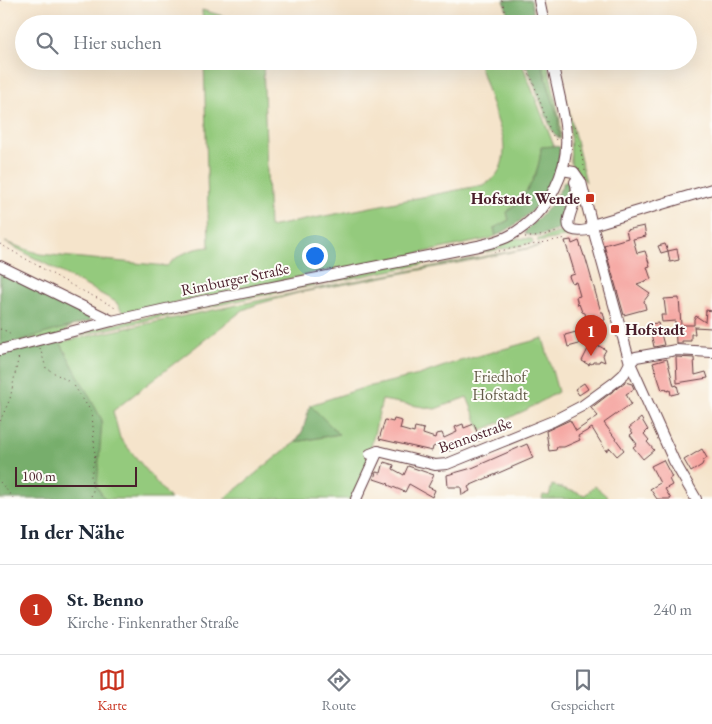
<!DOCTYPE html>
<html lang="de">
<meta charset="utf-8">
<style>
body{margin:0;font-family:"EB Garamond",serif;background:#f2f2f3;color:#1f2937}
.scale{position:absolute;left:15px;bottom:12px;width:122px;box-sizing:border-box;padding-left:5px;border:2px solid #4a1f2b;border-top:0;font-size:14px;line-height:18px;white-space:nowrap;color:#4a1f2b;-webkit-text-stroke:4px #fdfcf7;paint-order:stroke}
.you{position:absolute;left:314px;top:255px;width:18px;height:18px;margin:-12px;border:4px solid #fff;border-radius:50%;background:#1a73e8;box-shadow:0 0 0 8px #1a73e833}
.badge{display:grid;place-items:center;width:32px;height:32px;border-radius:50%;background:#c8321e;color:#fff;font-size:16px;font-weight:700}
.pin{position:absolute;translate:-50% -41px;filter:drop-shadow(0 1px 2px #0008)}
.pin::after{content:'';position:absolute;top:26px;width:18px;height:15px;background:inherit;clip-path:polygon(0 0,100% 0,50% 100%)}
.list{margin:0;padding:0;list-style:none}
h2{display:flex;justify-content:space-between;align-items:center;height:65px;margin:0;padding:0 20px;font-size:21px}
h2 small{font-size:16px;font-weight:400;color:#747a83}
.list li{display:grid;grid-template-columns:32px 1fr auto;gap:15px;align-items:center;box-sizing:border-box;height:90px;padding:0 20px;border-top:1px solid #e0e1e3}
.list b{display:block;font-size:19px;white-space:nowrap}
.list p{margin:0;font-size:16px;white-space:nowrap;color:#747a83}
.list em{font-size:16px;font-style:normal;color:#747a83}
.icon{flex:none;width:28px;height:28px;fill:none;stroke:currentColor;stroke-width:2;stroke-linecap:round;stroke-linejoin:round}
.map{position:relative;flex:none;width:712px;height:499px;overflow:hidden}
.search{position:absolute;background:#fff;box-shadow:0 5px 20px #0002;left:15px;right:15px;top:15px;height:55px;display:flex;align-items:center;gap:12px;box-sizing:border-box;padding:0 18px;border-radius:28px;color:#747a83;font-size:19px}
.sheet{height:155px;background:#fff}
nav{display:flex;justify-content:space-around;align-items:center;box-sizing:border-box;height:70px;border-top:1px solid #e0e1e3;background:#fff;font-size:14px;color:#747a83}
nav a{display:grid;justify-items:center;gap:2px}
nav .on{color:#c8321e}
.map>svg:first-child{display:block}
</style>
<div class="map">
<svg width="712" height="499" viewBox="0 0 712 499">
<rect width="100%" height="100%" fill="#fdfcf7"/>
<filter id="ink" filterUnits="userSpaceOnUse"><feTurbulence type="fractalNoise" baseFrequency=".02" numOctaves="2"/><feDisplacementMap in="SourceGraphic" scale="10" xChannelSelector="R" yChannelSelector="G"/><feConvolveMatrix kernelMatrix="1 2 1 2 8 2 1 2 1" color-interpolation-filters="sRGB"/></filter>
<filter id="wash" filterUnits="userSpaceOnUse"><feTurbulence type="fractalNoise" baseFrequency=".0096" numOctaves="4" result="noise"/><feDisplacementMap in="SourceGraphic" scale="20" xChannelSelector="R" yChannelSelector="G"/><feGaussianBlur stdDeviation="1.12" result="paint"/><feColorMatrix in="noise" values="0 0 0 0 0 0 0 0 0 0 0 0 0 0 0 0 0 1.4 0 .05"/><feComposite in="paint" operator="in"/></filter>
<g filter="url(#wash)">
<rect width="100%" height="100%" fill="#f5e4cb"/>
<!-- green -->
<g fill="#94ca7d" stroke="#6f7454">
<path d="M202,10L251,24H203Z"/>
<path d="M204,61H263L269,227L483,185C502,177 506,157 503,138L478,61H521L554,146L541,148C540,173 527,196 507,212L509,220L494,228L496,236L489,239L352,267L313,273L299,277L124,314L116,302L5,242L40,254L167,266C178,254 193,248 209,247Z"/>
<path d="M541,61H547L560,120L561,139H559L558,118Z"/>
<path d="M555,61H557L586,182L571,164L570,126Z"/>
<path d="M564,231L569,234L568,236L538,242V239Z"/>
<path d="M514,238L532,239L533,243L260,296L54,341L57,352L83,386L60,342L328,286L540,246L468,261L298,293L258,304L243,310L113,411L120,438L170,499H105L96,487L102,421L99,416L0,499V276L78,321L59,336Z"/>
<path d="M543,338L558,392L526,410L481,431L467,397L435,409L382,400L370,451L371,460L352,499H224L286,449L296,442L339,434L310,405L363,388L419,375L453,363Z"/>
<path d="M552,485L585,495L595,486L610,499H542L543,495L549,496Z"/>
</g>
<!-- forest -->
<g fill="#77ae6c" stroke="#60664c">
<path d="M504,0H531L535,24H510Z"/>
<path d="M525,61H541L558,118L559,139L552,131Z"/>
<path d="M554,146L560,147C558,189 532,218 496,236L494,228L509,220L507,212C527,196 540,173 541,147Z"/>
<path d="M568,181L573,188C567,198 559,214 561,227C554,233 534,238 525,234L526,230L552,204L564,182Z"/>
<path d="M0,270L91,315L90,321L0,346Z"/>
<path d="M60,342L102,420L97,487L105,499H0V353L14,349H32Z"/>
<path d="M310,405L339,434L296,442L303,430Z"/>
</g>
<g id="blocks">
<!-- building -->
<g fill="#f5a29d">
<path d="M644,226L646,236L633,239L637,253L645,251L650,266L647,267L651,279L637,284L650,293L644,301L646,309L624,315L604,245L628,238L626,230Z"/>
<path d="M571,240L572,244L579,241L584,256H585L601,312H603L605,320L597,323L594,315L586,317L585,313L582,312L579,304L578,305L576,297L580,296L576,282L572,283L570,279L569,276L575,274L565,241Z"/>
<path d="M665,244L668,251L661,253L658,246Z"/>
<path d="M677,249L679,260L670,262L668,251Z"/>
<path d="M679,298L681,325H694V319L696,316L705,322L706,310L712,311V328L694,327L695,334H691V341H682V343H676L675,321L662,322L661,315H666L664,299Z"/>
<path d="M658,323L664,345L654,347L649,324Z"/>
<path d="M576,332L579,344L568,347L565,335Z"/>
<path d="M599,346L606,350L603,355L605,362L600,360L599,362H593L592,364L590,363L589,365L582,361L588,349L590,351L592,348L594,350Z"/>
<path d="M676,357L694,358L695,375L706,372L708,378L677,383Z"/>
<path d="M667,359L674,386L677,385L679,393L671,395L670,390L667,391L666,389L662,390L653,363Z"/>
<path d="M625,382L632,384L634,389L626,394L631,404L604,423L624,450L617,456L610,448L606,451L592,428L578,436L580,440L564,447H557L556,450L549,451L546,431L570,420L576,431L598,416L591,408Z"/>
<path d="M584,383L588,389L579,395L575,389Z"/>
<path d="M641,418L648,430L644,434L649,440L647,442L654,450L643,459L633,447L637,444L630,435L633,433L629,428Z"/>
<path d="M394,419L402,421L400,429L414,433L415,427L424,429L423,434L435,438L436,434L442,433L444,438L457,432L455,427L463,424L464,428L474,424L480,440L449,451L447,446L440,444L433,447L432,451L379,439L385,420L393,422Z"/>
<path d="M527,444L533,458L471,485L468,487L470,491L462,495L461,487H448L447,475L472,468Z"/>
<path d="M702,449L707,458L704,460L702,465L691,472L684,460Z"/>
<path d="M663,460L672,477L669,479L672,485L665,489L671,499H657L650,489L660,483L651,466Z"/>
<path d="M384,462L394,465L393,469L404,475L408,466L434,475L428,487L435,490L432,497L409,484L405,492L388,485L389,484L374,479L376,472L381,473Z"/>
</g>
</g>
</g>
<g filter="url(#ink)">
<use href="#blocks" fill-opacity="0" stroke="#643d43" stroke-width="1"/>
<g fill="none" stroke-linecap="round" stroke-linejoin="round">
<!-- minor casing -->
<g stroke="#643d43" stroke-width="12">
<g id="minor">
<path d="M539,0L544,24"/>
<path d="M562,170L574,172L581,182L593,229L630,363L674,461L696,499"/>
<path d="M575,182C585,201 544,240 593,229"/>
<path d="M592,225L712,189"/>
<path d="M0,266L112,321"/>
<path d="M0,350L112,321L202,301L478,246C489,243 501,241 511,235C549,213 572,169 565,125C562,104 556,82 552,61"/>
<path d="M370,454L378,451L435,465L447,464L553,421L582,406L615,382L624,374L630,363L636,357L676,350L712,352"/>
<path d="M356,499L378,451"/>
</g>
</g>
<!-- path -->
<g stroke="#643d43" stroke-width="1" stroke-dasharray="1 4" stroke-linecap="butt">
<path d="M502,0L508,24"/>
<path d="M0,1L1,0"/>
<path d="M523,61L534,84L551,133L556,140"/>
<path d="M575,126L585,171"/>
<path d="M525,237H535L562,231"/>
<path d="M0,244L73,286L113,306L116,310"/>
<path d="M494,252L567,238"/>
<path d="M0,329L6,331L12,336"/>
<path d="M40,348L46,368L73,384L92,413L95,455L91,476L93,491L90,499"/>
<path d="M0,421L10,399L19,355"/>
<path d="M0,482L14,499"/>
</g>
<!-- minor -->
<use href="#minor" stroke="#fff" stroke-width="10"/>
</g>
</g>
<!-- markers -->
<g fill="#c8321e" stroke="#fdfcf7" stroke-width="2">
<rect x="585" y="193" width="10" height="10" rx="2.5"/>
<rect x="610" y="324" width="10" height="10" rx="2.5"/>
</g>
<g text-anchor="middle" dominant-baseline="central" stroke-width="4" stroke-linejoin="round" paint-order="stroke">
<!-- poi labels -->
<g font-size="16" font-weight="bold" fill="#4a1f2b" stroke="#fdfcf7" text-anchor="end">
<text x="580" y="198">Hofstadt Wende</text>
<text x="625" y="329" text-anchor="start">Hofstadt</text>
</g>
<!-- street labels -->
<g font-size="16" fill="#4a1f2b" stroke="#fdfcf7">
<text transform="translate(235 279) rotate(-12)">Rimburger Straße</text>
<text transform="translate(475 435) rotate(-20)">Bennostraße</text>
</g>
<!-- park labels -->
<g font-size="16" fill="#645b48" stroke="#fdfcf7">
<text x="500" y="376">Friedhof<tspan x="500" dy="18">Hofstadt</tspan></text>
</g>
</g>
</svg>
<div class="scale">100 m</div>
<div class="you"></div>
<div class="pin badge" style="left:591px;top:356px">1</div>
<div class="search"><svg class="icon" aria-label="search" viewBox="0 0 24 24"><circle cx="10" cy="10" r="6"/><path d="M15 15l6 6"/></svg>Hier suchen</div>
</div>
<section class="sheet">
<h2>In der Nähe<small></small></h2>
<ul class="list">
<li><span class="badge">1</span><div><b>St. Benno</b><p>Kirche · Finkenrather Straße</p></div><em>240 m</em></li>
</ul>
</section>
<nav>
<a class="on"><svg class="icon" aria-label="map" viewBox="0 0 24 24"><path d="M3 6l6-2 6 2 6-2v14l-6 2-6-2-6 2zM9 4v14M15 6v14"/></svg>Karte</a>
<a><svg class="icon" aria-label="directions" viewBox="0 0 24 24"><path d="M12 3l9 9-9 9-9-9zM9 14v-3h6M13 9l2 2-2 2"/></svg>Route</a>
<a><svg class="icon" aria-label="saved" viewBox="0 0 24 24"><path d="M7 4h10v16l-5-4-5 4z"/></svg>Gespeichert</a>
</nav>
